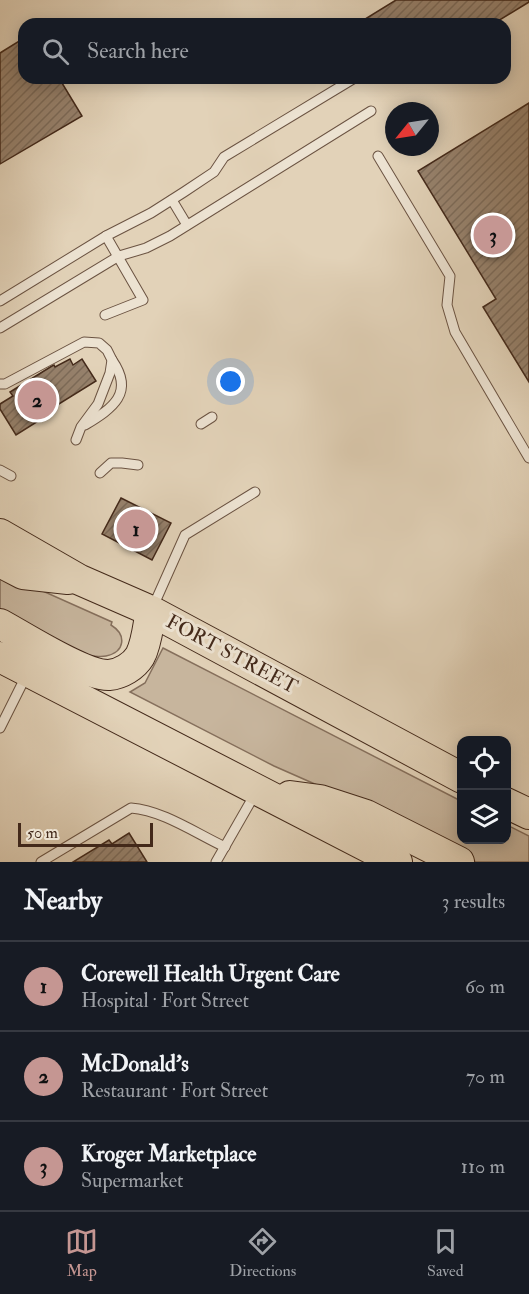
<!DOCTYPE html>
<meta charset="utf-8">
<style>
body{margin:0;font-family:"IM FELL Double Pica",serif;background:#20242c;color:#f1f3f6}
.controls{position:absolute;right:18px;bottom:18px;display:grid;overflow:hidden;border-radius:12px;box-shadow:0 3px 15px #0003}
.controls button{width:54px;height:54px;display:grid;place-items:center;padding:0;border:0;border-bottom:2px solid #363941;background:#171b24;color:#f1f3f6;font:30px sans-serif}
.compass{position:absolute;left:385px;top:102px;width:54px;height:54px;border-radius:50%;background:#171b24;box-shadow:0 3px 15px #0003;rotate:240deg}
.scale{position:absolute;left:18px;bottom:15px;width:135px;box-sizing:border-box;padding-left:6px;border:3px solid #43291a;border-top:0;font-size:16px;line-height:21px;white-space:nowrap;color:#43291a;-webkit-text-stroke:4px #ece2d1;paint-order:stroke}
.you{position:absolute;left:231px;top:382px;width:21px;height:21px;margin:-15px;border:4px solid #fff;border-radius:50%;background:#1a73e8;box-shadow:0 0 0 9px #1a73e833}
.badge{display:grid;place-items:center;width:39px;height:39px;border-radius:50%;background:#c59692;color:#111;font-size:20px;font-weight:700}
.pin{position:absolute;translate:-50% -50%;border:3px solid #fff;box-shadow:0 2px 6px #0006}
.list{margin:0;padding:0;list-style:none}
h2{display:flex;justify-content:space-between;align-items:center;height:78px;margin:0;padding:0 24px;font-size:26px}
h2 small{font-size:20px;font-weight:400;color:#9ea1a6}
.list li{display:grid;grid-template-columns:39px 1fr auto;gap:18px;align-items:center;box-sizing:border-box;height:90px;padding:0 24px;border-top:2px solid #363941}
.list b{display:block;font-size:22px;white-space:nowrap}
.list p{margin:0;font-size:20px;white-space:nowrap;color:#9ea1a6}
.list em{font-size:20px;font-style:normal;color:#9ea1a6}
.icon{flex:none;width:33px;height:33px;fill:none;stroke:currentColor;stroke-width:2;stroke-linecap:round;stroke-linejoin:round}
.map{position:relative;flex:none;width:529px;height:862px;overflow:hidden}
.search{position:absolute;background:#171b24;box-shadow:0 3px 15px #0003;left:18px;right:18px;top:18px;height:66px;display:flex;align-items:center;gap:15px;box-sizing:border-box;padding:0 21px;border-radius:18px;color:#9ea1a6;font-size:22px}
.sheet{height:348px;background:#171b24}
nav{display:flex;justify-content:space-around;align-items:center;box-sizing:border-box;height:84px;border-top:2px solid #363941;background:#171b24;font-size:16px;color:#9ea1a6}
nav a{display:grid;justify-items:center;gap:3px}
nav .on{color:#c59692}
.map>svg:first-child{display:block}
</style>
<div class="map">
<svg width="529" height="862" viewBox="0 0 529 862">
<defs>
<pattern id="building-hatch" width="6" height="6" patternUnits="userSpaceOnUse" patternTransform="scale(1.5)"><rect width="6" height="6" fill="#96816c"/><path d="M-1 1l2-2M0 6l6-6M5 7l2-2" fill="none" stroke="#7c6a58"/></pattern>
</defs>
<rect width="100%" height="100%" fill="#e2d2b8"/>
<filter id="stains"><feTurbulence type="fractalNoise" baseFrequency=".00333" numOctaves="4"/><feColorMatrix values="0 0 0 0 .2 0 0 0 0 .09 0 0 0 0 .02 0 0 0 .5 -.17"/></filter>
<radialGradient id="worn" r=".72"><stop offset=".6" stop-color="#630" stop-opacity="0"/><stop offset="1" stop-color="#630" stop-opacity=".3"/></radialGradient>
<!-- green -->
<g fill="#c7b59d" stroke="#856f5c" stroke-width="1.5">
<path d="M0,572L112,622L111,625C127,635 125,652 106,656C101,657 95,656 91,656L0,615Z"/>
<path d="M163,648L461,801L462,840H506L507,825L529,836V862H476L376,811L274,766L130,692L145,683Z"/>
</g>
<!-- building -->
<g fill="url(#building-hatch)" stroke="#43291a" stroke-width="1.5">
<path d="M396,0H529V2L493,24H357Z"/>
<path d="M24,38V78H59L82,116L0,164V53Z"/>
<path d="M529,103V382L483,307L496,299L418,171Z"/>
<path d="M70,359L73,365L82,359L96,381L41,415L43,418L16,435L0,409V404L13,396L10,392L52,366L54,365L55,367Z"/>
<path d="M121,498L171,523L152,560L102,534Z"/>
<path d="M129,833L147,862H73L109,840L112,844Z"/>
</g>
<g fill="none" stroke-linecap="round" stroke-linejoin="round">
<!-- service casing -->
<g stroke="#6b5342" stroke-width="11">
<g id="service">
<path d="M378,156L450,276L447,305L455,332L529,458"/>
<path d="M172,200L187,225"/>
<path d="M0,301L106,236L151,213L184,192L214,172L224,157L353,79"/>
<path d="M105,315L143,300L106,236"/>
<path d="M0,328L119,256L146,248L170,236L371,111"/>
<path d="M0,384H5L84,342L99,343L107,350L112,360L110,373L98,404L81,427L76,440"/>
<path d="M201,424L212,417"/>
<path d="M85,425C113,408 135,393 112,360"/>
<path d="M0,470L11,476"/>
<path d="M100,473L111,463H122L138,465"/>
<path d="M152,609L185,535L255,492"/>
<path d="M0,728L27,674"/>
<path d="M41,862L131,808C162,810 197,834 225,847"/>
<path d="M216,862L255,794"/>
</g>
</g>
<!-- primary casing -->
<g stroke="#43291a" stroke-width="32">
<g id="primary">
<path d="M0,534L80,580L151,611L462,778"/>
<path d="M0,562L23,574L68,579"/>
<path d="M0,624C24,637 84,676 109,675C121,674 134,666 140,656C147,643 148,625 151,611"/>
<path d="M0,657L397,862"/>
<path d="M290,796L320,800L366,815L459,862"/>
<path d="M506,803L529,814"/>
</g>
</g>
<!-- service -->
<use href="#service" stroke="#ece2d1" stroke-width="9"/>
<!-- primary -->
<use href="#primary" stroke="#e2d2b8" stroke-width="30"/>
</g>
<g text-anchor="middle" dominant-baseline="central" stroke-width="6" stroke-linejoin="round" paint-order="stroke">
<!-- street labels -->
<g font-size="20" fill="#43291a" stroke="#ece2d1">
<text transform="translate(232 654) rotate(28)">FORT STREET</text>
</g>
</g>
<rect width="100%" height="100%" filter="url(#stains)"/>
<rect width="100%" height="100%" fill="url(#worn)"/>
</svg>
<div class="controls">
<button><svg class="icon" aria-label="locate" viewBox="0 0 24 24"><circle cx="12" cy="12" r="6"/><path d="M12 2v4M12 18v4M2 12h4M18 12h4"/></svg></button>
<button><svg class="icon" aria-label="layers" viewBox="0 0 24 24"><path d="M12 4l9 5-9 5-9-5zM3 14l9 5 9-5"/></svg></button>
</div>
<svg class="compass" viewBox="-18 -18 36 36"><path d="M0-13l5 13h-10z" fill="#e53935"/><path d="M0 13l5-13h-10z" fill="#9ea1a6"/></svg>
<div class="scale">50 m</div>
<div class="you"></div>
<div class="pin badge" style="left:136px;top:529px">1</div>
<div class="pin badge" style="left:37px;top:400px">2</div>
<div class="pin badge" style="left:493px;top:235px">3</div>
<div class="search"><svg class="icon" aria-label="search" viewBox="0 0 24 24"><circle cx="10" cy="10" r="6"/><path d="M15 15l6 6"/></svg>Search here</div>
</div>
<section class="sheet">
<h2>Nearby<small>3 results</small></h2>
<ul class="list">
<li><span class="badge">1</span><div><b>Corewell Health Urgent Care</b><p>Hospital · Fort Street</p></div><em>60 m</em></li>
<li><span class="badge">2</span><div><b>McDonald's</b><p>Restaurant · Fort Street</p></div><em>70 m</em></li>
<li><span class="badge">3</span><div><b>Kroger Marketplace</b><p>Supermarket</p></div><em>110 m</em></li>
</ul>
</section>
<nav>
<a class="on"><svg class="icon" aria-label="map" viewBox="0 0 24 24"><path d="M3 6l6-2 6 2 6-2v14l-6 2-6-2-6 2zM9 4v14M15 6v14"/></svg>Map</a>
<a><svg class="icon" aria-label="directions" viewBox="0 0 24 24"><path d="M12 3l9 9-9 9-9-9zM9 14v-3h6M13 9l2 2-2 2"/></svg>Directions</a>
<a><svg class="icon" aria-label="saved" viewBox="0 0 24 24"><path d="M7 4h10v16l-5-4-5 4z"/></svg>Saved</a>
</nav>
